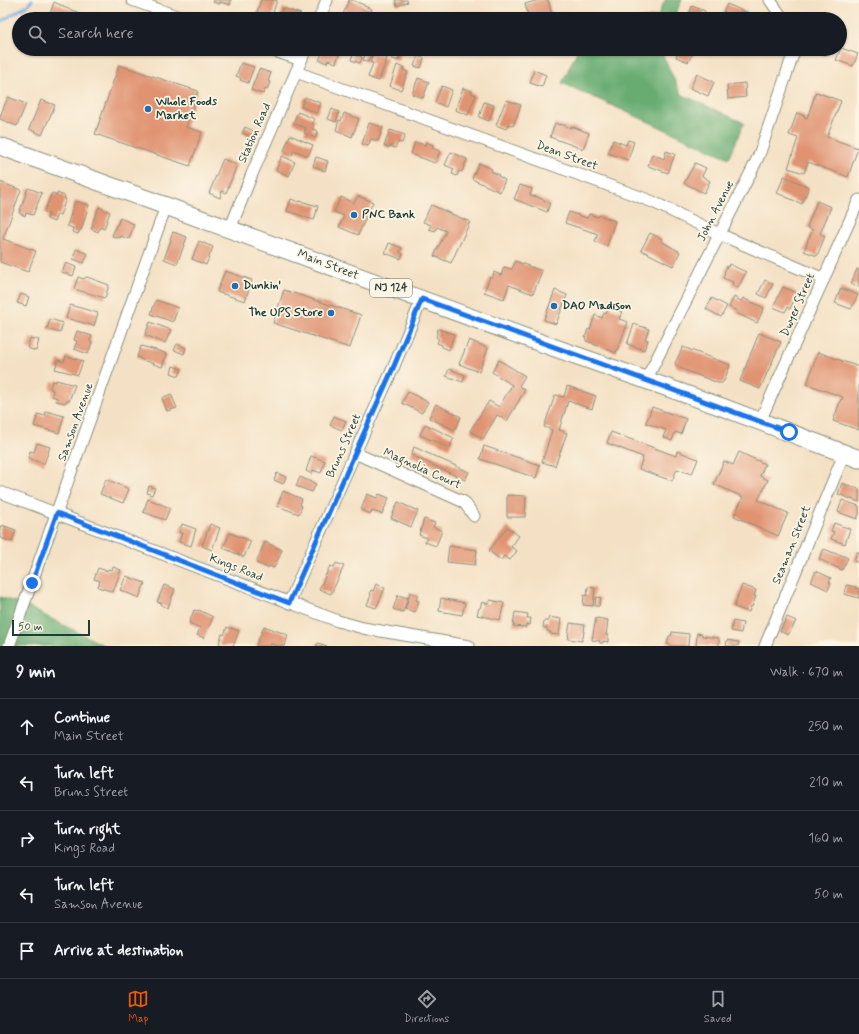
<!DOCTYPE html>
<meta charset="utf-8">
<style>
body{margin:0;font-family:Mynerve,sans-serif;background:#20242c;color:#f1f3f6}
.scale{position:absolute;left:12px;bottom:10px;width:78px;box-sizing:border-box;padding-left:4px;border:2px solid #1f3d34;border-top:0;font-size:11px;line-height:14px;white-space:nowrap;color:#1f3d34;-webkit-text-stroke:3px #fcf5e5;paint-order:stroke}
.stop{position:absolute;width:12px;height:12px;margin:-9px;border:3px solid #1a73e8;border-radius:50%;background:#fff}
.stop.end{background:#1a73e8;border-color:#fff;box-shadow:0 1px 4px #0008}
.list{margin:0;padding:0;list-style:none}
h2{display:flex;justify-content:space-between;align-items:center;height:52px;margin:0;padding:0 16px;font-size:17px}
h2 small{font-size:13px;font-weight:400;color:#9ea1a6}
.list li{display:grid;grid-template-columns:26px 1fr auto;gap:12px;align-items:center;box-sizing:border-box;height:56px;padding:0 16px;border-top:1px solid #363941}
.list b{display:block;font-size:15px;white-space:nowrap}
.list p{margin:0;font-size:13px;white-space:nowrap;color:#9ea1a6}
.list em{font-size:13px;font-style:normal;color:#9ea1a6}
.icon{flex:none;width:22px;height:22px;fill:none;stroke:currentColor;stroke-width:2;stroke-linecap:round;stroke-linejoin:round}
.map{position:relative;flex:none;width:859px;height:646px;overflow:hidden}
.search{position:absolute;background:#171b24;box-shadow:0 1px 3px #0004;left:12px;right:12px;top:12px;height:44px;display:flex;align-items:center;gap:10px;box-sizing:border-box;padding:0 14px;border-radius:22px;color:#9ea1a6;font-size:15px}
.sheet{height:332px;background:#171b24}
nav{display:flex;justify-content:space-around;align-items:center;box-sizing:border-box;height:56px;border-top:1px solid #363941;background:#171b24;font-size:11px;color:#9ea1a6}
nav a{display:grid;justify-items:center;gap:2px}
nav .on{color:#ea580c}
.map>svg:first-child{display:block}
</style>
<div class="map">
<svg width="859" height="646" viewBox="0 0 859 646">
<rect width="100%" height="100%" fill="#fcf5e5"/>
<filter id="ink" filterUnits="userSpaceOnUse"><feTurbulence type="fractalNoise" baseFrequency=".025" numOctaves="2"/><feDisplacementMap in="SourceGraphic" scale="8" xChannelSelector="R" yChannelSelector="G"/><feConvolveMatrix kernelMatrix="1 2 1 2 8 2 1 2 1" color-interpolation-filters="sRGB"/></filter>
<filter id="wash" filterUnits="userSpaceOnUse"><feTurbulence type="fractalNoise" baseFrequency=".012" numOctaves="4" result="noise"/><feDisplacementMap in="SourceGraphic" scale="16" xChannelSelector="R" yChannelSelector="G"/><feGaussianBlur stdDeviation="0.9" result="paint"/><feColorMatrix in="noise" values="0 0 0 0 0 0 0 0 0 0 0 0 0 0 0 0 0 1.4 0 .05"/><feComposite in="paint" operator="in"/></filter>
<g filter="url(#wash)">
<rect width="100%" height="100%" fill="#f4e1c5"/>
<!-- forest -->
<g fill="#67ac72" stroke="#437453">
<path d="M665,0H682L673,19H640L658,16Z"/>
<path d="M578,49H660L681,94L744,123L729,158L562,83Z"/>
<path d="M0,597L24,605L105,646H0Z"/>
</g>
<g fill="none" stroke-linecap="round" stroke-linejoin="round">
<!-- stream -->
<path stroke="#70a9df" stroke-width="3" d="M0,22L28,5L32,0"/>
</g>
<g id="blocks">
<!-- building -->
<g fill="#e09371">
<path d="M214,0H231L230,5L220,2L219,4L213,2Z"/>
<path d="M261,0H277L271,19H255Z"/>
<path d="M349,0H352L364,5V6L372,9L368,19H341Z"/>
<path d="M395,0H407L408,2L397,6Z"/>
<path d="M539,0H548L552,15L539,19H529L525,4Z"/>
<path d="M54,2L63,6V7L80,13L78,19H48Z"/>
<path d="M727,4L748,13L745,19H723L721,18Z"/>
<path d="M692,6L705,11L702,19H687Z"/>
<path d="M283,8L301,14L299,19H279Z"/>
<path d="M841,48L858,54L853,66L836,60Z"/>
<path d="M324,49H332L340,52L336,63L328,60L327,63L319,60Z"/>
<path d="M358,49L365,50L364,54L357,52Z"/>
<path d="M367,49L372,52L368,62L363,60Z"/>
<path d="M395,49L402,50L398,61L391,58Z"/>
<path d="M679,49H697L695,53H694L693,55H692L688,62L676,57Z"/>
<path d="M819,49H828L826,55L818,52Z"/>
<path d="M373,53L387,58L379,81L368,77L373,63L370,62Z"/>
<path d="M353,54L362,57L360,63L351,60Z"/>
<path d="M418,56L424,58L421,68L414,66Z"/>
<path d="M241,63L254,67L248,83L240,80L241,78L236,76Z"/>
<path d="M119,65L198,91L186,127L202,132L190,166L95,134Z"/>
<path d="M397,65L404,68L403,70L408,72L401,90L390,86Z"/>
<path d="M259,69L271,73L268,81L270,82L267,90L265,89L263,94L251,90Z"/>
<path d="M534,70L546,75L542,87L530,83Z"/>
<path d="M697,74L714,82L708,96L690,88Z"/>
<path d="M418,78L429,82L423,98L412,94Z"/>
<path d="M745,83L746,97L728,99L727,85Z"/>
<path d="M442,86L452,90L446,107L435,102L441,87H442Z"/>
<path d="M463,88L472,91L471,93L476,95L468,115L455,110Z"/>
<path d="M816,92L841,101L827,137L858,148L848,177L808,162L804,173L788,168L798,138L789,135L797,113L805,116L804,117L807,118Z"/>
<path d="M8,97L26,104L17,126L0,119V116Z"/>
<path d="M305,97L321,103L317,113L301,107Z"/>
<path d="M41,100L55,105L42,135L29,129Z"/>
<path d="M506,100L521,105L513,126L508,124L506,129L496,125Z"/>
<path d="M484,102L494,105L489,121L479,117Z"/>
<path d="M332,109L339,112L336,122L328,119Z"/>
<path d="M298,112L315,119L312,124L314,125L312,129L318,131L315,138L304,133L306,128L293,123Z"/>
<path d="M344,113L359,119L352,137L336,130L339,120L341,121Z"/>
<path d="M369,123L383,127L378,141L371,139L368,146L362,144Z"/>
<path d="M555,123L560,125V124L571,128V126L589,133L583,149L550,137Z"/>
<path d="M245,127L256,132L253,138L242,133Z"/>
<path d="M390,130L405,135L402,143L398,142L395,148L390,146L389,148L384,146Z"/>
<path d="M290,135L313,145L308,156L294,150L292,155L284,151Z"/>
<path d="M613,140L626,145L628,140L634,142L628,160L608,153Z"/>
<path d="M415,142L425,145L426,142L433,145L432,148L440,151L435,163L411,154Z"/>
<path d="M666,151L675,154L668,173L648,166L652,154L664,159Z"/>
<path d="M451,152L467,159L462,172L459,171L457,176L452,174L454,169L445,165Z"/>
<path d="M282,156L295,162L289,176L276,170Z"/>
<path d="M316,157L328,161L325,171L313,166Z"/>
<path d="M223,159L237,165L226,193L222,191L220,198L209,193Z"/>
<path d="M479,163L492,169L491,171L499,175L498,176L505,180L500,192L472,179Z"/>
<path d="M695,163L706,168L702,176L710,181L704,193L684,183Z"/>
<path d="M784,176L809,187L802,204L777,193Z"/>
<path d="M0,182L21,190L3,239L36,251L28,272L0,262Z"/>
<path d="M520,185L532,189L530,195L534,197L535,196L550,203L547,212L514,199Z"/>
<path d="M28,188L42,193L33,215L26,213L25,216L19,213Z"/>
<path d="M52,193L57,195V193L65,196L64,198L66,199L60,215L57,214L54,222L47,219L49,214L44,212Z"/>
<path d="M358,196L373,202L358,235L339,227L344,216L334,212L341,197L354,203Z"/>
<path d="M291,199L299,202L300,201L318,206L314,220L287,211Z"/>
<path d="M75,201L89,205L81,230H80L78,234L72,232L73,228L67,226Z"/>
<path d="M817,201L831,207L820,234L825,236L817,256L804,251L808,241H807L813,230L807,227Z"/>
<path d="M431,205L470,222L451,263L434,256L446,231L437,227L435,231L429,229L431,225L423,222Z"/>
<path d="M99,207L110,212L104,229L100,227L98,232L91,229L93,224H92Z"/>
<path d="M569,212L587,218L589,214L598,217L599,215L615,221L607,246L595,241L598,234L565,223Z"/>
<path d="M120,218L134,224L129,239L121,236V237H118V238L112,236L116,225H117Z"/>
<path d="M173,232L187,237L177,264L164,259L171,240L170,239Z"/>
<path d="M650,233L662,239L661,241L680,252L673,266L641,250Z"/>
<path d="M199,241L213,247L206,265L192,259Z"/>
<path d="M389,243L402,248L400,252L403,254L401,259L385,253Z"/>
<path d="M76,249L88,254L84,263L73,259Z"/>
<path d="M515,261L542,271L533,294L509,285L504,299L484,292L490,277L492,278L494,272L501,275L504,267L512,269Z"/>
<path d="M66,263L76,267L73,276L62,272Z"/>
<path d="M729,264L746,272L738,288L732,285L733,282L723,278L725,272H724L727,266L728,267Z"/>
<path d="M857,269L859,270V287L851,284Z"/>
<path d="M225,271L252,280L245,301L217,292Z"/>
<path d="M78,277L83,279L87,277L109,285L105,298L74,289Z"/>
<path d="M765,280L773,284L766,298L758,294Z"/>
<path d="M783,287L797,293L790,309L788,307L785,312L773,307Z"/>
<path d="M841,288L858,295L851,309L835,303Z"/>
<path d="M284,290L361,315L350,348L273,323Z"/>
<path d="M555,290L567,295L556,324L544,320Z"/>
<path d="M21,294L29,297L26,306L17,303Z"/>
<path d="M734,297L741,301L743,298L764,308L757,323L736,313L737,311L729,307Z"/>
<path d="M712,298L727,306L721,317L706,309Z"/>
<path d="M156,300L178,308L173,322L151,314Z"/>
<path d="M70,305L98,313L94,326L66,318Z"/>
<path d="M609,307L622,312L619,319L628,322L616,353L593,344V343L586,341V339L585,338L588,329L590,330L595,315L602,318L604,313L606,314Z"/>
<path d="M50,319L63,323L60,333L47,329Z"/>
<path d="M150,322L171,330L165,343L145,335Z"/>
<path d="M634,324L649,329L645,339L648,340L644,350L627,344Z"/>
<path d="M438,329L454,334L449,350L442,347V345L437,343L439,339L436,337Z"/>
<path d="M77,331L92,336L90,341L92,342L88,354L74,349L77,341L74,340Z"/>
<path d="M759,333L781,342L760,389L740,381Z"/>
<path d="M30,338L39,340L36,351L27,348Z"/>
<path d="M469,340L488,348L479,372L459,364Z"/>
<path d="M177,344L186,348L184,354L174,350Z"/>
<path d="M141,346L156,350L167,354L162,367L140,359V358L137,357Z"/>
<path d="M683,347L730,365L724,381L722,383H718L677,367L675,363Z"/>
<path d="M818,352L859,367V430L833,421L841,399L842,400L843,397L807,384Z"/>
<path d="M66,356L83,361L78,375L55,369L58,360L64,362Z"/>
<path d="M499,360L525,376L519,386L525,390L507,421L497,415L483,439L470,431L489,401L499,407L512,385L492,372Z"/>
<path d="M173,366L182,369L179,376L171,373Z"/>
<path d="M449,369L465,375L463,382L446,376Z"/>
<path d="M56,380L75,385L69,401H66L65,403L56,401L57,398L52,396L53,390L50,389L52,381L56,382Z"/>
<path d="M567,386L596,396L592,409L568,401L559,430L567,433L555,466L542,462L552,430L544,427L555,395L564,397Z"/>
<path d="M408,392L428,402L422,413L402,403Z"/>
<path d="M171,394L177,408L167,411L162,398Z"/>
<path d="M436,404L461,417L455,430L429,418Z"/>
<path d="M652,407L686,419L681,434L675,432L672,441L663,437L666,430L646,423Z"/>
<path d="M46,411L64,416L59,433L34,426L38,414L45,416Z"/>
<path d="M334,416L346,421L342,430L330,425Z"/>
<path d="M425,424L454,438L449,448L420,435Z"/>
<path d="M611,432L676,456L677,451L698,459L692,474L677,469L672,481L639,469L643,457L607,443Z"/>
<path d="M37,443L50,447L44,464L28,458L30,451L34,452Z"/>
<path d="M484,446L540,465L536,478L480,459Z"/>
<path d="M414,447L469,472L465,480L411,455Z"/>
<path d="M739,452L765,464L760,476L768,480L758,500L788,513L778,536L734,516L743,497L714,484L724,461L733,465Z"/>
<path d="M311,456L325,461L321,473L313,470L312,474L306,471Z"/>
<path d="M277,473L286,477L283,484L274,480Z"/>
<path d="M300,477L316,484L312,492L296,486Z"/>
<path d="M106,479L129,489L123,503L100,494Z"/>
<path d="M842,483L859,489V502L838,494Z"/>
<path d="M149,486L155,488L152,495L147,493Z"/>
<path d="M283,491L302,499L300,505L302,506L299,514L277,506Z"/>
<path d="M367,494L377,498L379,494L389,498L382,514L372,511L371,514L361,510Z"/>
<path d="M507,495L526,496L525,517H507Z"/>
<path d="M148,499L170,508L165,520L143,512Z"/>
<path d="M842,500L859,506V514L857,519L838,512Z"/>
<path d="M398,502L418,511L411,527L391,518Z"/>
<path d="M424,519L435,523L433,527L442,531L436,546L425,542L427,538L419,535Z"/>
<path d="M834,523L850,529L845,544L831,539L834,532L831,531Z"/>
<path d="M182,524L196,529L191,546L179,542L182,533H179Z"/>
<path d="M210,524L220,528L212,550L202,546Z"/>
<path d="M1,525L16,530L12,542L0,538V528Z"/>
<path d="M507,527L519,536L511,547L517,551L510,560L504,556L501,560L489,551Z"/>
<path d="M230,533L251,541L244,557L223,548Z"/>
<path d="M265,542L282,550L274,568L269,566L268,568L256,563Z"/>
<path d="M449,546L477,550L475,565L447,562Z"/>
<path d="M824,549L839,555V554L848,558L842,570L819,559Z"/>
<path d="M857,552H859V563L854,561Z"/>
<path d="M336,563L344,566L331,594L319,589L330,566L334,567Z"/>
<path d="M113,567L121,570L113,592L98,587L100,581L94,579L98,568L107,571L108,569L112,570Z"/>
<path d="M816,571L831,578L829,582L831,583L828,590L811,582Z"/>
<path d="M126,576L145,583L139,598L120,590Z"/>
<path d="M376,584L385,588L376,608L367,605L371,595L370,594L371,590L373,591Z"/>
<path d="M164,585L175,589L168,608L161,605L162,603L157,602Z"/>
<path d="M742,585L756,590L754,596H756L752,607L751,606L749,612L734,607Z"/>
<path d="M846,585L856,587V588L859,589V598L844,594Z"/>
<path d="M588,587L595,588L593,606L583,605L584,595L587,596Z"/>
<path d="M410,592L418,595L416,600L419,601L415,612L405,609Z"/>
<path d="M398,595L408,598L403,612L393,609Z"/>
<path d="M596,597L601,598L599,606H595Z"/>
<path d="M441,598L465,603L462,615L439,611Z"/>
<path d="M490,600L504,603L500,620L477,615L479,608H480L482,602L489,604Z"/>
<path d="M194,610L199,611V610L213,617L204,638L197,635L200,628L189,623Z"/>
<path d="M515,612L528,614L527,618H531L530,625L526,624V627L513,626Z"/>
<path d="M549,617L561,619L559,635L550,634L551,632L547,631V628L543,627L544,621H548Z"/>
<path d="M787,617L796,621L788,635L780,631Z"/>
<path d="M596,618L608,620L606,635H608V642L603,641V643H600V641L592,640Z"/>
<path d="M733,621L743,623L741,633L731,631Z"/>
<path d="M570,623L585,625L583,638H582V641L568,639L569,636H568Z"/>
<path d="M264,626L288,635L285,646H277L271,644L270,646H256Z"/>
<path d="M227,627L239,631L233,646H219L220,643H219L222,634L224,635Z"/>
<path d="M672,632L689,634L688,646H670V644H667L669,636H671Z"/>
<path d="M697,633L702,634V636L719,638V646H696Z"/>
<path d="M727,640L739,642L738,646H726Z"/>
<path d="M318,643L327,646H316Z"/>
</g>
</g>
</g>
<g filter="url(#ink)">
<use href="#blocks" fill-opacity="0" stroke="#8a8f7c" stroke-width="1"/>
<g fill="none" stroke-linecap="round" stroke-linejoin="round">
<!-- street casing -->
<g stroke="#8a8f7c" stroke-width="13">
<g id="street">
<path d="M132,0L185,19"/>
<path d="M770,0L783,19"/>
<path d="M319,19L327,0"/>
<path d="M269,49L301,60"/>
<path d="M296,72L635,195L653,202L719,234L824,279"/>
<path d="M230,229L252,174L306,49"/>
<path d="M646,380L752,170L759,155L795,49"/>
<path d="M760,421L859,200"/>
<path d="M355,453L464,502L474,516"/>
<path d="M0,492L338,621L363,628L469,646"/>
<path d="M289,603L355,453L394,366L422,299"/>
<path d="M9,646L166,206"/>
<path d="M765,646L844,454"/>
</g>
</g>
<!-- primary casing -->
<g stroke="#8a8f7c" stroke-width="19">
<path id="primary" d="M0,146L166,206L530,339L722,407L859,459"/>
</g>
<!-- street -->
<use href="#street" stroke="#fff" stroke-width="11"/>
<!-- primary -->
<use href="#primary" stroke="#fff" stroke-width="17"/>
</g>
</g>
<g fill="none" stroke-linecap="round" stroke-linejoin="round" filter="url(#ink)">
<!-- route -->
<path stroke="#1a73e8" stroke-width="5" d="M32,583L57,513L289,603L355,453L394,366L422,299L789,432"/>
</g>
<!-- markers -->
<g fill="#1f6fb2" stroke="#fcf5e5" stroke-width="1.5">
<circle cx="148" cy="109" r="4"/>
<circle cx="354" cy="215" r="4"/>
<circle cx="235" cy="286" r="4"/>
<circle cx="554" cy="306" r="4"/>
<circle cx="331" cy="313" r="4"/>
</g>
<g text-anchor="middle" dominant-baseline="central" stroke-width="3.5" stroke-linejoin="round" paint-order="stroke">
<!-- shield labels -->
<rect fill="#fcf5e5" stroke="#617469" stroke-width="1" x="370" y="279" width="42" height="18" rx="3"/>
<g font-size="11" font-weight="bold" fill="#1f3d34">
<text x="391" y="288">NJ 124</text>
</g>
<!-- poi labels -->
<g font-size="12" font-weight="bold" fill="#1f3d34" stroke="#fcf5e5" text-anchor="start">
<text x="156" y="102">Whole Foods<tspan x="156" dy="14">Market</tspan></text>
<text x="362" y="215">PNC Bank</text>
<text x="243" y="286">Dunkin'</text>
<text x="562" y="306">DAO Madison</text>
<text x="323" y="313" text-anchor="end">The UPS Store</text>
</g>
<!-- street labels -->
<g font-size="12" fill="#1f3d34" stroke="#fcf5e5">
<text transform="translate(255 133) rotate(-66)">Station Road</text>
<text transform="translate(567 156) rotate(20)">Dean Street</text>
<text transform="translate(716 211) rotate(-63)">John Avenue</text>
<text transform="translate(328 265) rotate(21)">Main Street</text>
<text transform="translate(798 305) rotate(-66)">Dwyer Street</text>
<text transform="translate(76 422) rotate(-70)">Samson Avenue</text>
<text transform="translate(344 446) rotate(-66)">Bruns Street</text>
<text transform="translate(422 469) rotate(24)">Magnolia Court</text>
<text transform="translate(792 545) rotate(-68)">Seaman Street</text>
<text transform="translate(236 568) rotate(21)">Kings Road</text>
</g>
</g>
</svg>
<div class="scale">50 m</div>
<div class="stop" style="left:789px;top:432px"></div>
<div class="stop end" style="left:32px;top:583px"></div>
<div class="search"><svg class="icon" aria-label="search" viewBox="0 0 24 24"><circle cx="10" cy="10" r="6"/><path d="M15 15l6 6"/></svg>Search here</div>
</div>
<section class="sheet">
<h2>9 min<small>Walk · 670 m</small></h2>
<ul class="list">
<li><svg class="icon" aria-label="ahead" viewBox="0 0 24 24"><path d="M12 20V5M6 11l6-6 6 6"/></svg><div><b>Continue</b><p>Main Street</p></div><em>250 m</em></li>
<li><svg class="icon" aria-label="left" viewBox="0 0 24 24"><path d="M17 20v-9H6M10 6l-5 5 5 5"/></svg><div><b>Turn left</b><p>Bruns Street</p></div><em>210 m</em></li>
<li><svg class="icon" aria-label="right" viewBox="0 0 24 24"><path d="M7 20v-9h11M14 6l5 5-5 5"/></svg><div><b>Turn right</b><p>Kings Road</p></div><em>160 m</em></li>
<li><svg class="icon" aria-label="left" viewBox="0 0 24 24"><path d="M17 20v-9H6M10 6l-5 5 5 5"/></svg><div><b>Turn left</b><p>Samson Avenue</p></div><em>50 m</em></li>
<li><svg class="icon" aria-label="arrive" viewBox="0 0 24 24"><path d="M6 21V4h12l-3 4 3 4H6"/></svg><div><b>Arrive at destination</b></div></li>
</ul>
</section>
<nav>
<a class="on"><svg class="icon" aria-label="map" viewBox="0 0 24 24"><path d="M3 6l6-2 6 2 6-2v14l-6 2-6-2-6 2zM9 4v14M15 6v14"/></svg>Map</a>
<a><svg class="icon" aria-label="directions" viewBox="0 0 24 24"><path d="M12 3l9 9-9 9-9-9zM9 14v-3h6M13 9l2 2-2 2"/></svg>Directions</a>
<a><svg class="icon" aria-label="saved" viewBox="0 0 24 24"><path d="M7 4h10v16l-5-4-5 4z"/></svg>Saved</a>
</nav>
